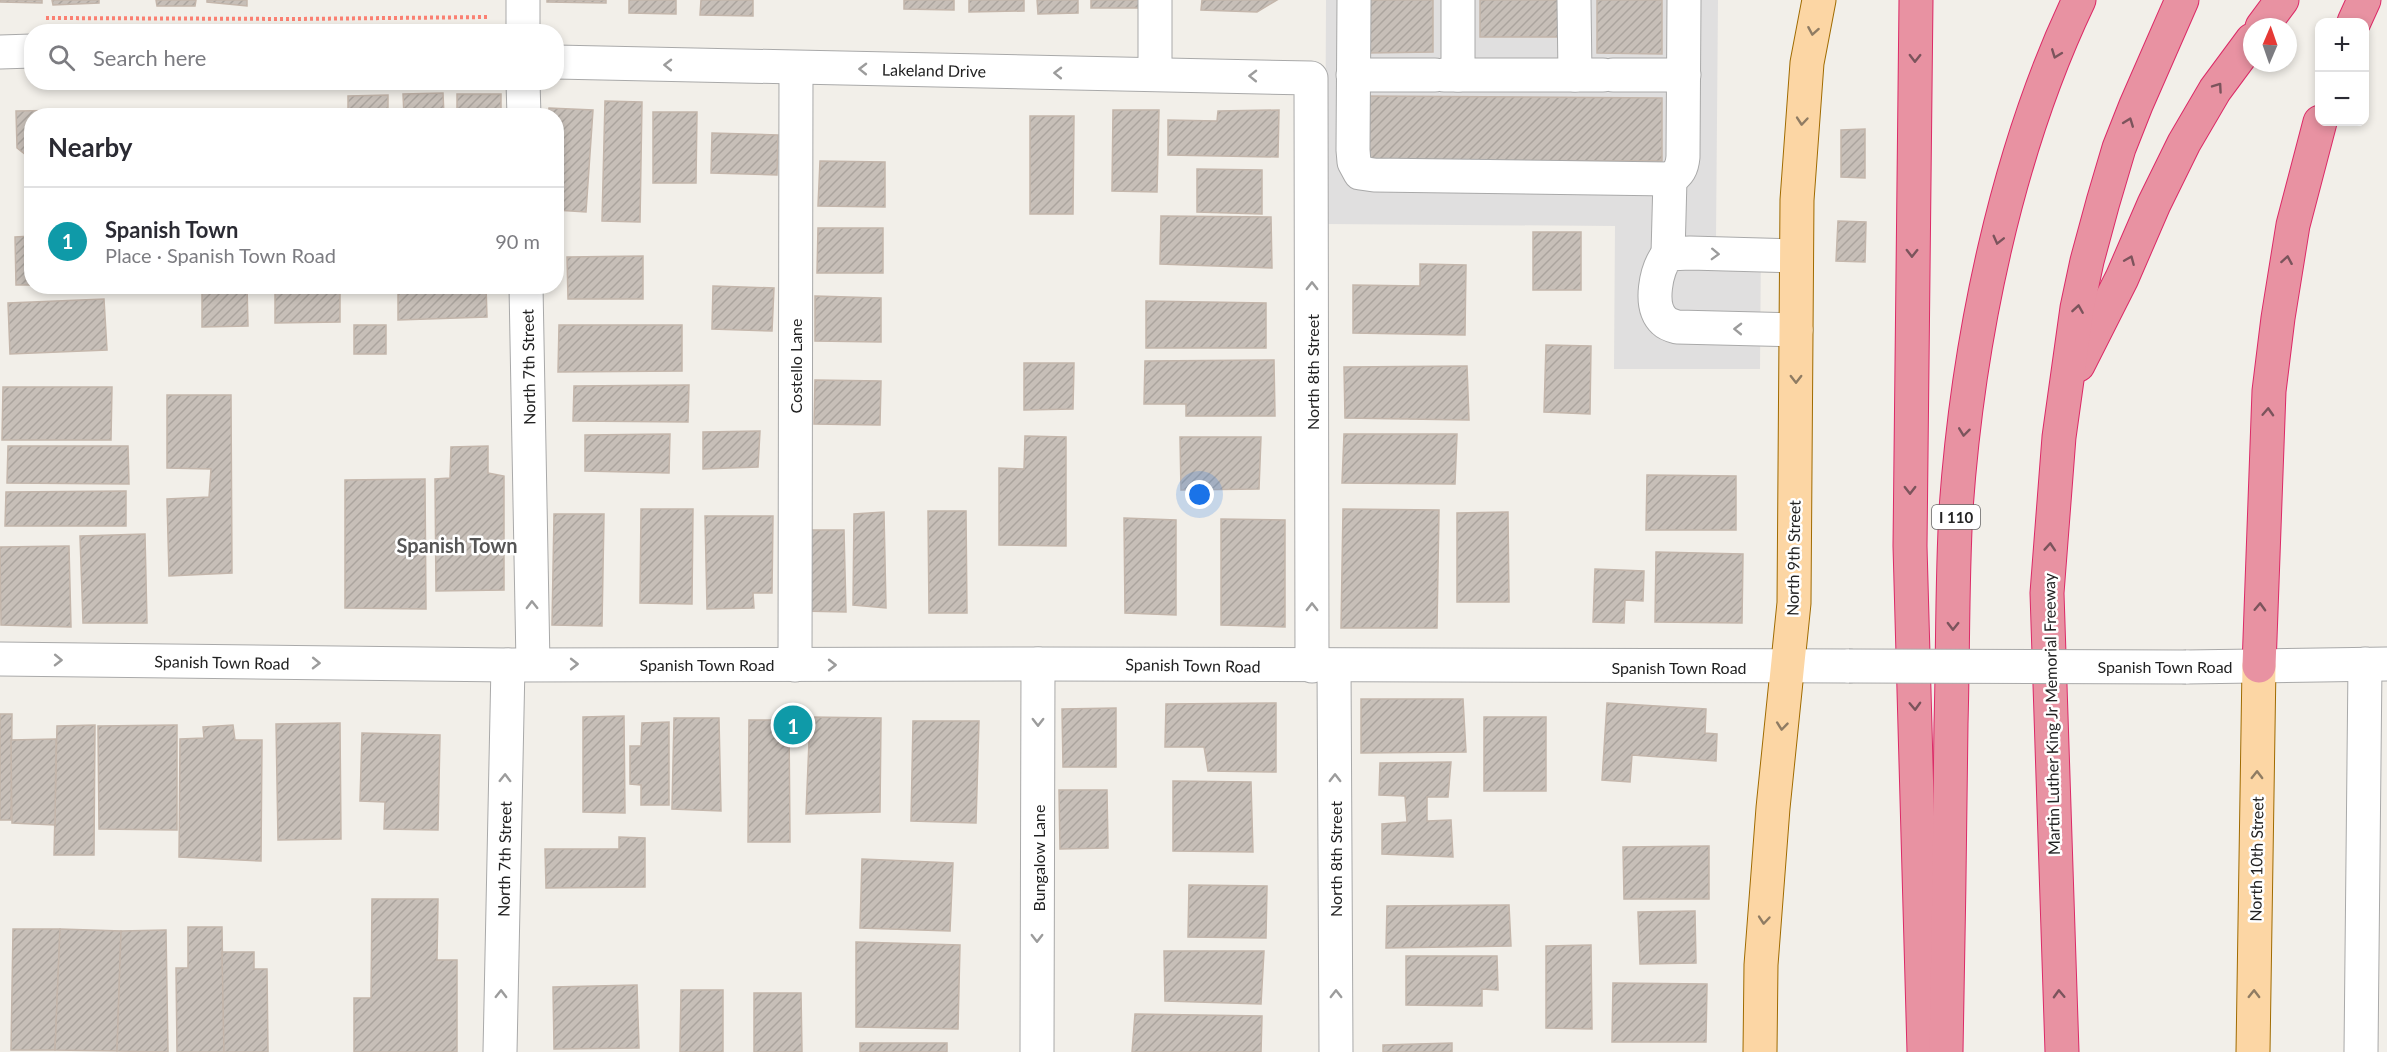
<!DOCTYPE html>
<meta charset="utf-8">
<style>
body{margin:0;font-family:Lato,sans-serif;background:#f2f2f3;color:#2b2b33}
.controls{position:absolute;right:18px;top:18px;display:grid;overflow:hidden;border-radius:12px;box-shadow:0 3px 9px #0003}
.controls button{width:54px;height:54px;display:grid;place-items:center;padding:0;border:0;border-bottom:2px solid #e1e1e2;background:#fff;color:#2b2b33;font:30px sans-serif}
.compass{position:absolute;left:2243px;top:18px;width:54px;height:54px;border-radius:50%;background:#fff;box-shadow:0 3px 9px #0003;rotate:2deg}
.you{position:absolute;left:1200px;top:495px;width:21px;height:21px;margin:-15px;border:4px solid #fff;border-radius:50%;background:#1a73e8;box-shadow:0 0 0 9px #1a73e833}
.badge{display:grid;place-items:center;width:39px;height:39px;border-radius:50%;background:#7c3aed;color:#fff;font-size:20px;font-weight:700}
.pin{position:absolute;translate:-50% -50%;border:3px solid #fff;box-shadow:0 2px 6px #0006}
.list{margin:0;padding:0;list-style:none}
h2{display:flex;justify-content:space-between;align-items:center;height:78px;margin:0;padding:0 24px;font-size:26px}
h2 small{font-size:20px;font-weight:400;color:#7c7c81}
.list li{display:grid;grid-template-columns:39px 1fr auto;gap:18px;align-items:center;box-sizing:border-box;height:108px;padding:0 24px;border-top:2px solid #e1e1e2}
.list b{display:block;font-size:22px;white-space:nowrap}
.list p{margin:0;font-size:20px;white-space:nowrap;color:#7c7c81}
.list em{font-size:20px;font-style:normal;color:#7c7c81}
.icon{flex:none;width:33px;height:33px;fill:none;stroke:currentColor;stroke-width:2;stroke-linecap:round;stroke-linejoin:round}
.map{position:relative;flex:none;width:2387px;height:1052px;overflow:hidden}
.search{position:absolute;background:#fff;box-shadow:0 3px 9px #0003;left:24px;top:24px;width:540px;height:66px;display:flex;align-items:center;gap:15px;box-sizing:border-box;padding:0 21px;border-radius:24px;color:#7c7c81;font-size:22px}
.panel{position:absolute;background:#fff;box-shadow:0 3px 9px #0003;left:24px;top:108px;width:540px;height:186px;border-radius:24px}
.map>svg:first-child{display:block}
</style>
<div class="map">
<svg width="2387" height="1052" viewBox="0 0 2387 1052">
<defs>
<pattern id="building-hatch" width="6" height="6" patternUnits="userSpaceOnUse" patternTransform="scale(1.5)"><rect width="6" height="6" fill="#c7bfb8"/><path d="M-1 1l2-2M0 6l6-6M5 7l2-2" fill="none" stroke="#aba49e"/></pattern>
</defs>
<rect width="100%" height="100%" fill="#f2efe9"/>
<!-- residential -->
<path fill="#e0dfdf" d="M1326,0H1718L1716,240H1761L1760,369H1614L1615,226L1325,224Z"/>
<!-- building -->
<g fill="url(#building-hatch)" stroke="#c4b6ab" stroke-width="1.5">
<path d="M0,0H42V3L0,2Z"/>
<path d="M52,0H99V3L53,5Z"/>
<path d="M156,0H196L195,6H157Z"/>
<path d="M207,0H247V6L207,2Z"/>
<path d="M547,0H606V3L547,2Z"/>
<path d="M629,0H676V14L629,13Z"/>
<path d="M701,0H753V16L700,15Z"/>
<path d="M904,0H954V10L904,9Z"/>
<path d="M969,0H1024V11L969,12Z"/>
<path d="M1037,0H1078V13L1038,14Z"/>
<rect x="1091" y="0" width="48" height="8"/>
<path d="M1202,0H1277L1257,12L1201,10Z"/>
<path d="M1367,0H1433V52L1367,53Z"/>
<rect x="1480" y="0" width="78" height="37"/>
<path d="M1597,0H1662V54L1597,53Z"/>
<path d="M443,93L444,116H404L403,94Z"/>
<rect x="457" y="94" width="44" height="22"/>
<path d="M388,95V116H348V96Z"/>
<path d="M1367,96L1662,98V161L1366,160Z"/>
<path d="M605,101L642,102L640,222L602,221Z"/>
<path d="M549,108L593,110L586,212L556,210V116H548Z"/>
<path d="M140,109V116H32V160L17,148L16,111Z"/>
<path d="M1113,110H1159L1157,192L1112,191Z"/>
<path d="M1279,110L1278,157L1168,155V120L1217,121L1218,111Z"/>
<path d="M653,112H697L696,183H653Z"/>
<path d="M1030,116H1074L1073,214H1030Z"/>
<path d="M1865,129V178L1841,177V130Z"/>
<path d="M712,133L778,135L777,175L711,173Z"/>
<path d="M820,161L885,162V207L818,206Z"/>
<path d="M1197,169L1262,170V214L1197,212Z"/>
<path d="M1161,216L1271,217L1272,268L1160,264Z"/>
<path d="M1838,221L1866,222L1865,262L1836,261Z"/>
<path d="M818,228H883V273H817Z"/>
<rect x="1533" y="232" width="48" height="58"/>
<path d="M32,236V285H16L15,237Z"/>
<path d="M643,256V299H568L567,257Z"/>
<path d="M1420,264L1466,265L1465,335L1353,333V285L1420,286Z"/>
<path d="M202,286H247L248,326L202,327Z"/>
<path d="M275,286H340V322L275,323Z"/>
<path d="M398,286H486L487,317L398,320Z"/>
<path d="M713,286L774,288L772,331L712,329Z"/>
<path d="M815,296L881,298V342L815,341Z"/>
<path d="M104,299L107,350L10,354L8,303Z"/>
<path d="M1146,301L1266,303V348H1146Z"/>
<rect x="354" y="325" width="32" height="29"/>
<path d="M559,325H682V371L558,372Z"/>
<path d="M1546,345L1591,346L1590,414L1544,412Z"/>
<path d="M1274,360L1275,416H1186V404H1144L1145,361Z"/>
<path d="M1024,363H1074L1073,409L1024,410Z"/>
<path d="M1467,366L1469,420L1345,418L1344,367Z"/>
<path d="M815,380L881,381L880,425L814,424Z"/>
<path d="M689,385L688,422L573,421L574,386Z"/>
<path d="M3,387H112L111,440H2Z"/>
<path d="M167,395H231L232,573L169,576L167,499L209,497L211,469L167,468Z"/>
<path d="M760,431L758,467L703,469V432Z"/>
<path d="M670,434L669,473L585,471V435Z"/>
<path d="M1344,434H1457L1455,484L1342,483Z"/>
<path d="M1025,436L1066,437V546L999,545V468L1024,469Z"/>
<path d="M1180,437H1261L1259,489L1181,490Z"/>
<path d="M8,446H128L129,484L7,483Z"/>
<path d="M488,446V473L504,476V590L436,591L435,479L450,478L451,447Z"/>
<path d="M1647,475L1736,476V530H1646Z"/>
<path d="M425,479L426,609L345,608V480Z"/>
<path d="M126,491V526H5L6,492Z"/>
<path d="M641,509H693L692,604L640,603Z"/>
<path d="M1343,509L1439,510L1437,628H1341Z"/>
<path d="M928,511H966L967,613H929Z"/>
<path d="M884,512L886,608L853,605L854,514Z"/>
<path d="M1508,512L1509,602H1457V513Z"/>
<path d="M554,514H604L602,626L552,625Z"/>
<path d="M705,516H773L772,593H753L754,608L707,609Z"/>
<path d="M1124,518L1176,520V615L1125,613Z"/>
<path d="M1221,519L1285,520V627L1221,625Z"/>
<path d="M803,530H844L846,612L801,611Z"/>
<path d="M145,534L147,623H83L80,536Z"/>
<path d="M69,546L71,627L1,625L0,547Z"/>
<path d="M1656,552L1743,554L1742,623L1655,622Z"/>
<path d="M1595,569L1644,571L1643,601L1625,600L1624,623L1593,622Z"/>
<path d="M1361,699H1463L1466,752L1361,753Z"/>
<path d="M1276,703V772L1208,771L1204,747H1165L1166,704Z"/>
<path d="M1607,703L1706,709L1705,733L1717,734L1716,761L1632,755L1630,782L1602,780Z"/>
<path d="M1116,708V767H1063L1062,709Z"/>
<path d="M0,714H12L11,820H0Z"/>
<path d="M624,716L625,813L583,812V717Z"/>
<path d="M810,717L881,718L880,812L806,814Z"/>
<rect x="1484" y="717" width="62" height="74"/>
<path d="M674,718H719L721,811L672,809Z"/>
<path d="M749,720H789L790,842H748Z"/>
<path d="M913,721H979L976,823L911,821Z"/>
<path d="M669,722V805H641V785L630,784V746H641L642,723Z"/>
<path d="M340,723L341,839L278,840L276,724Z"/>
<path d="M95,725L94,855H54L57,726Z"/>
<path d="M177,725V830L99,829L98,726Z"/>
<path d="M233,725L235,740H262L261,861L179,857L180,739L204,738L203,727Z"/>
<path d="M362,733L440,735L438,830L384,829L385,802L360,801Z"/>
<path d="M56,739L55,825L12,823L11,740Z"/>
<path d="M1451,762L1448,797H1427V821L1451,820L1453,857L1382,854V824L1407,822L1405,796L1379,795L1380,763Z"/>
<path d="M1173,781L1251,782L1253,852L1173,851Z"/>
<path d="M1059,790H1107L1108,848L1060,849Z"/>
<path d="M619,837L645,838V887L546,888L545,849H619Z"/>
<path d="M1709,846V899H1624L1623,847Z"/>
<path d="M862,859L953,863L950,931L860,928Z"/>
<path d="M1189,885L1267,886L1266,938L1188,937Z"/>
<path d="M372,899H438L437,960H457V1052H354V998H371Z"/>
<path d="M1509,905L1511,946L1386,948L1387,906Z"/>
<path d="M1695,911L1696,963L1640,964L1638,912Z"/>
<path d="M188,927H222L224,1052H177L176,968H188Z"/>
<path d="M13,929H60L55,1050H11Z"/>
<path d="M60,929L121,931L117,1051L55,1050Z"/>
<path d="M166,930L168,1052L117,1051L121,931Z"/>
<path d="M856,942L960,945L958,1029L856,1027Z"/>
<path d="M1591,945L1592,1029L1546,1028V946Z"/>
<path d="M1164,951H1264L1261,1004L1165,1001Z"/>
<path d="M222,952H254V969H267L268,1052H224Z"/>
<path d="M1406,956H1497L1498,990L1482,989V1006L1406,1005Z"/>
<path d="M1613,983L1707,984L1706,1042H1612Z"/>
<path d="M637,985L639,1048L554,1049L553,987Z"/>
<path d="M681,990H723V1052H680Z"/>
<path d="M754,993H801L802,1052H754Z"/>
<path d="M1135,1014L1262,1016L1261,1052H1132Z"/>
<rect x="860" y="1043" width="87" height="9"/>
<path d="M1452,1043V1052H1383V1045Z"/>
</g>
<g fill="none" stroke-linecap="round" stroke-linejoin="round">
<!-- minor casing -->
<g stroke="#a9a9a9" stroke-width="35">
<g id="minor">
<path d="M523,0V32"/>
<path d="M1155,0V74"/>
<path d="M1354,0L1353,150L1354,162L1360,173L1374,175L1670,179C1679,173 1682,168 1683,157L1684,0"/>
<path d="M1458,0V75"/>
<path d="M1574,0L1575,75"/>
<path d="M0,52L32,51"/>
<path d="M556,62L1311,78L1312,666"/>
<path d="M1353,75H1435"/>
<path d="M1444,75H1603"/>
<path d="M1613,75H1684"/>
<path d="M523,82L524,116"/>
<path d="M1668,254L1670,179"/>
<path d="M1795,256L1690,253L1668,254C1656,269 1648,306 1664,321C1667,324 1673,326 1677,327L1796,330"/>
<path d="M526,286L533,664"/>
<path d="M0,659L508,665L1038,664L1849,666"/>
<path d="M795,665L796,68"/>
<path d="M1334,666L1336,1052"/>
<path d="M2186,667L2387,664"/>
<path d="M500,1052L508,665"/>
<path d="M1037,1052L1038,664"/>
<path d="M2361,1052L2365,664"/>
</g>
</g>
<!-- major casing -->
<g stroke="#a06b00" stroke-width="35">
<g id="major">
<path d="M1760,1052L1761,965L1773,808L1794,603L1797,200L1807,63L1819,0"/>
<path d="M2253,1052L2259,666"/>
</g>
</g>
<!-- highway casing -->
<g stroke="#dc2a67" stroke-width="35">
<g id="highway">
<path d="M1916,0L1910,546L1924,1052"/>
<path d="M2354,22L2364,0"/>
<path d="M2262,27L2282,0"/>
<path d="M2078,365L2122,278L2154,204L2184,143L2215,90L2252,40"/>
<path d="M2259,666L2269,391L2278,318L2293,225L2320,122"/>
<path d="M1946,1052C1948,943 1950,833 1951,724C1953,653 1952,581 1956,509C1968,341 2006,153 2079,0"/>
<path d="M2062,1052L2047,593L2059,437L2077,308L2087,261L2103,202L2119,148L2136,105L2182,0"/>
</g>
</g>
<!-- path -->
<path stroke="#fa8072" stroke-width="4" stroke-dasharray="3 3" stroke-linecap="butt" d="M46,18L293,19L488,17"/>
<!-- minor -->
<use href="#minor" stroke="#fff" stroke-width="33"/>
<!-- major -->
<use href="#major" stroke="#fcd6a4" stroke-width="33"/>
<!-- highway -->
<use href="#highway" stroke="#e892a2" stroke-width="33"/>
<!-- minor-bridge casing -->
<g stroke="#a9a9a9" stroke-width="35" stroke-linecap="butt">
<path id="minor-bridge" d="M1849,666L2186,667"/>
</g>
<!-- minor-bridge -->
<use href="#minor-bridge" stroke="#fff" stroke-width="33"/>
</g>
<!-- one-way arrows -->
<defs><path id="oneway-chevron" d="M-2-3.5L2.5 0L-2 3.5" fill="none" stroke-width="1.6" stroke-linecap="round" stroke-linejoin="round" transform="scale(1.5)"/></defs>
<g stroke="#8f7c63">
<use href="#oneway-chevron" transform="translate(1813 31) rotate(100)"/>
<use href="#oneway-chevron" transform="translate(1802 121) rotate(95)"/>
<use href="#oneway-chevron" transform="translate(1796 379) rotate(90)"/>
<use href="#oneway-chevron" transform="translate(1782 726) rotate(96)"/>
<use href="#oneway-chevron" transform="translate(2257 775) rotate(-89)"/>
<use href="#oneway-chevron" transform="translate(1764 920) rotate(95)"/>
<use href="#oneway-chevron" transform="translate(2254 994) rotate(-89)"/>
</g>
<g stroke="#7b545c">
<use href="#oneway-chevron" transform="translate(2056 54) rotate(111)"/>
<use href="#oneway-chevron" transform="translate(1915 58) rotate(91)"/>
<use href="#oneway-chevron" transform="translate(2218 87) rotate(-55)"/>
<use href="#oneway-chevron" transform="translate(2129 122) rotate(-69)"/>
<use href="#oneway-chevron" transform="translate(1998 240) rotate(104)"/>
<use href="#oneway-chevron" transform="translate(1912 253) rotate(91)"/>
<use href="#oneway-chevron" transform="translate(2130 260) rotate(-67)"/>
<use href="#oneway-chevron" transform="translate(2287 260) rotate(-80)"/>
<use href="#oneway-chevron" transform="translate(2078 309) rotate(-81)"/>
<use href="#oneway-chevron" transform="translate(2268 412) rotate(-87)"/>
<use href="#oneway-chevron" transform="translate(1964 432) rotate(97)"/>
<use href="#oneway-chevron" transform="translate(1910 490) rotate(90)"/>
<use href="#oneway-chevron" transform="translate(2050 547) rotate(-86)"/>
<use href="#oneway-chevron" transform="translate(2260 607) rotate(-88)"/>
<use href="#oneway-chevron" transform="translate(1953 626) rotate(91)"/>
<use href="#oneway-chevron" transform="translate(1915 706) rotate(88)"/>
<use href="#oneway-chevron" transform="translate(2059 994) rotate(-92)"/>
</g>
<g stroke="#9c9c9c">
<use href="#oneway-chevron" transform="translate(668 65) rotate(-179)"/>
<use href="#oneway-chevron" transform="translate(863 69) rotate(-179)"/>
<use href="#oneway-chevron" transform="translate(1058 73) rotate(-179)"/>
<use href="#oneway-chevron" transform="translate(1253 76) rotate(-179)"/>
<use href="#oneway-chevron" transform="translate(1715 254) rotate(2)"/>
<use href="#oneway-chevron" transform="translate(1312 286) rotate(-90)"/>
<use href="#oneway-chevron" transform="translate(1738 329) rotate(-179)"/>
<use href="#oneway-chevron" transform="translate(532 605) rotate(-91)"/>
<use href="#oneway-chevron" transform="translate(1312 607) rotate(-90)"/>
<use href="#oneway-chevron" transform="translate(58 660) rotate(1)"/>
<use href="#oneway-chevron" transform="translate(316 663) rotate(1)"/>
<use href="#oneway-chevron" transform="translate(574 664)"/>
<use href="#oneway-chevron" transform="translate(832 665)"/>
<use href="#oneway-chevron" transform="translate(1038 722) rotate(90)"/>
<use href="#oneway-chevron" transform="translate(505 778) rotate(-89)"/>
<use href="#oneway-chevron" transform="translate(1335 778) rotate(-90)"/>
<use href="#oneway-chevron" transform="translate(1037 938) rotate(90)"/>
<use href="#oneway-chevron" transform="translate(501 994) rotate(-89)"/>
<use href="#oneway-chevron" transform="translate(1336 994) rotate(-90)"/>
</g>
<g text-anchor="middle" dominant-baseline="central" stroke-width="5" stroke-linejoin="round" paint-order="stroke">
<!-- shield labels -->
<rect fill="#fff" stroke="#646464" stroke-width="1.5" x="1932" y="505" width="48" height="24" rx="4.5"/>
<g font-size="15" font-weight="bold" fill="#222">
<text x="1956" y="517">I 110</text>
</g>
<!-- street labels -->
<g font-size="16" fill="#222" stroke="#fff">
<text transform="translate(934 70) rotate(1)">Lakeland Drive</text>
<text transform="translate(795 366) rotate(-90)">Costello Lane</text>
<text transform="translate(528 367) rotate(-91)">North 7th Street</text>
<text transform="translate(1312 372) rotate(-90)">North 8th Street</text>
<text transform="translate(1793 558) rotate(-89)">North 9th Street</text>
<text transform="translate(222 662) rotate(1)">Spanish Town Road</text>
<text x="707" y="664">Spanish Town Road</text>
<text transform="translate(1193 665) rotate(1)">Spanish Town Road</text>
<text x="2165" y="666">Spanish Town Road</text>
<text x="1679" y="667">Spanish Town Road</text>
<text transform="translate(2051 714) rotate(-91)">Martin Luther King Jr Memorial Freeway</text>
<text transform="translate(1038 858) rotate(-90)">Bungalow Lane</text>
<text transform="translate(504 859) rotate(-89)">North 7th Street</text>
<text transform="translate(1335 859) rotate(-90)">North 8th Street</text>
<text transform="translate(2256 859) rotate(-89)">North 10th Street</text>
</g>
<!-- quarter labels -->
<g font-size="20" font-weight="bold" fill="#555" stroke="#fff">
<text x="457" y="545">Spanish Town</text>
</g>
</g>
</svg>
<div class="controls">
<button>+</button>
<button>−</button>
</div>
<svg class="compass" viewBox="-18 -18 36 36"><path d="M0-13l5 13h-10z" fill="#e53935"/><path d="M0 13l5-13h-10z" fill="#7c7c81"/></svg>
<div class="you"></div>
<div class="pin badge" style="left:793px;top:725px;background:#0f9aa8">1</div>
<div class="search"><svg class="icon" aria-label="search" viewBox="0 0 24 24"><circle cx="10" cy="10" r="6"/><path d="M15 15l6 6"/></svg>Search here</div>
<section class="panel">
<h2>Nearby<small></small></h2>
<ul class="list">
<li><span class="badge" style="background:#0f9aa8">1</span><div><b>Spanish Town</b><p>Place · Spanish Town Road</p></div><em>90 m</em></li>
</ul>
</section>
</div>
